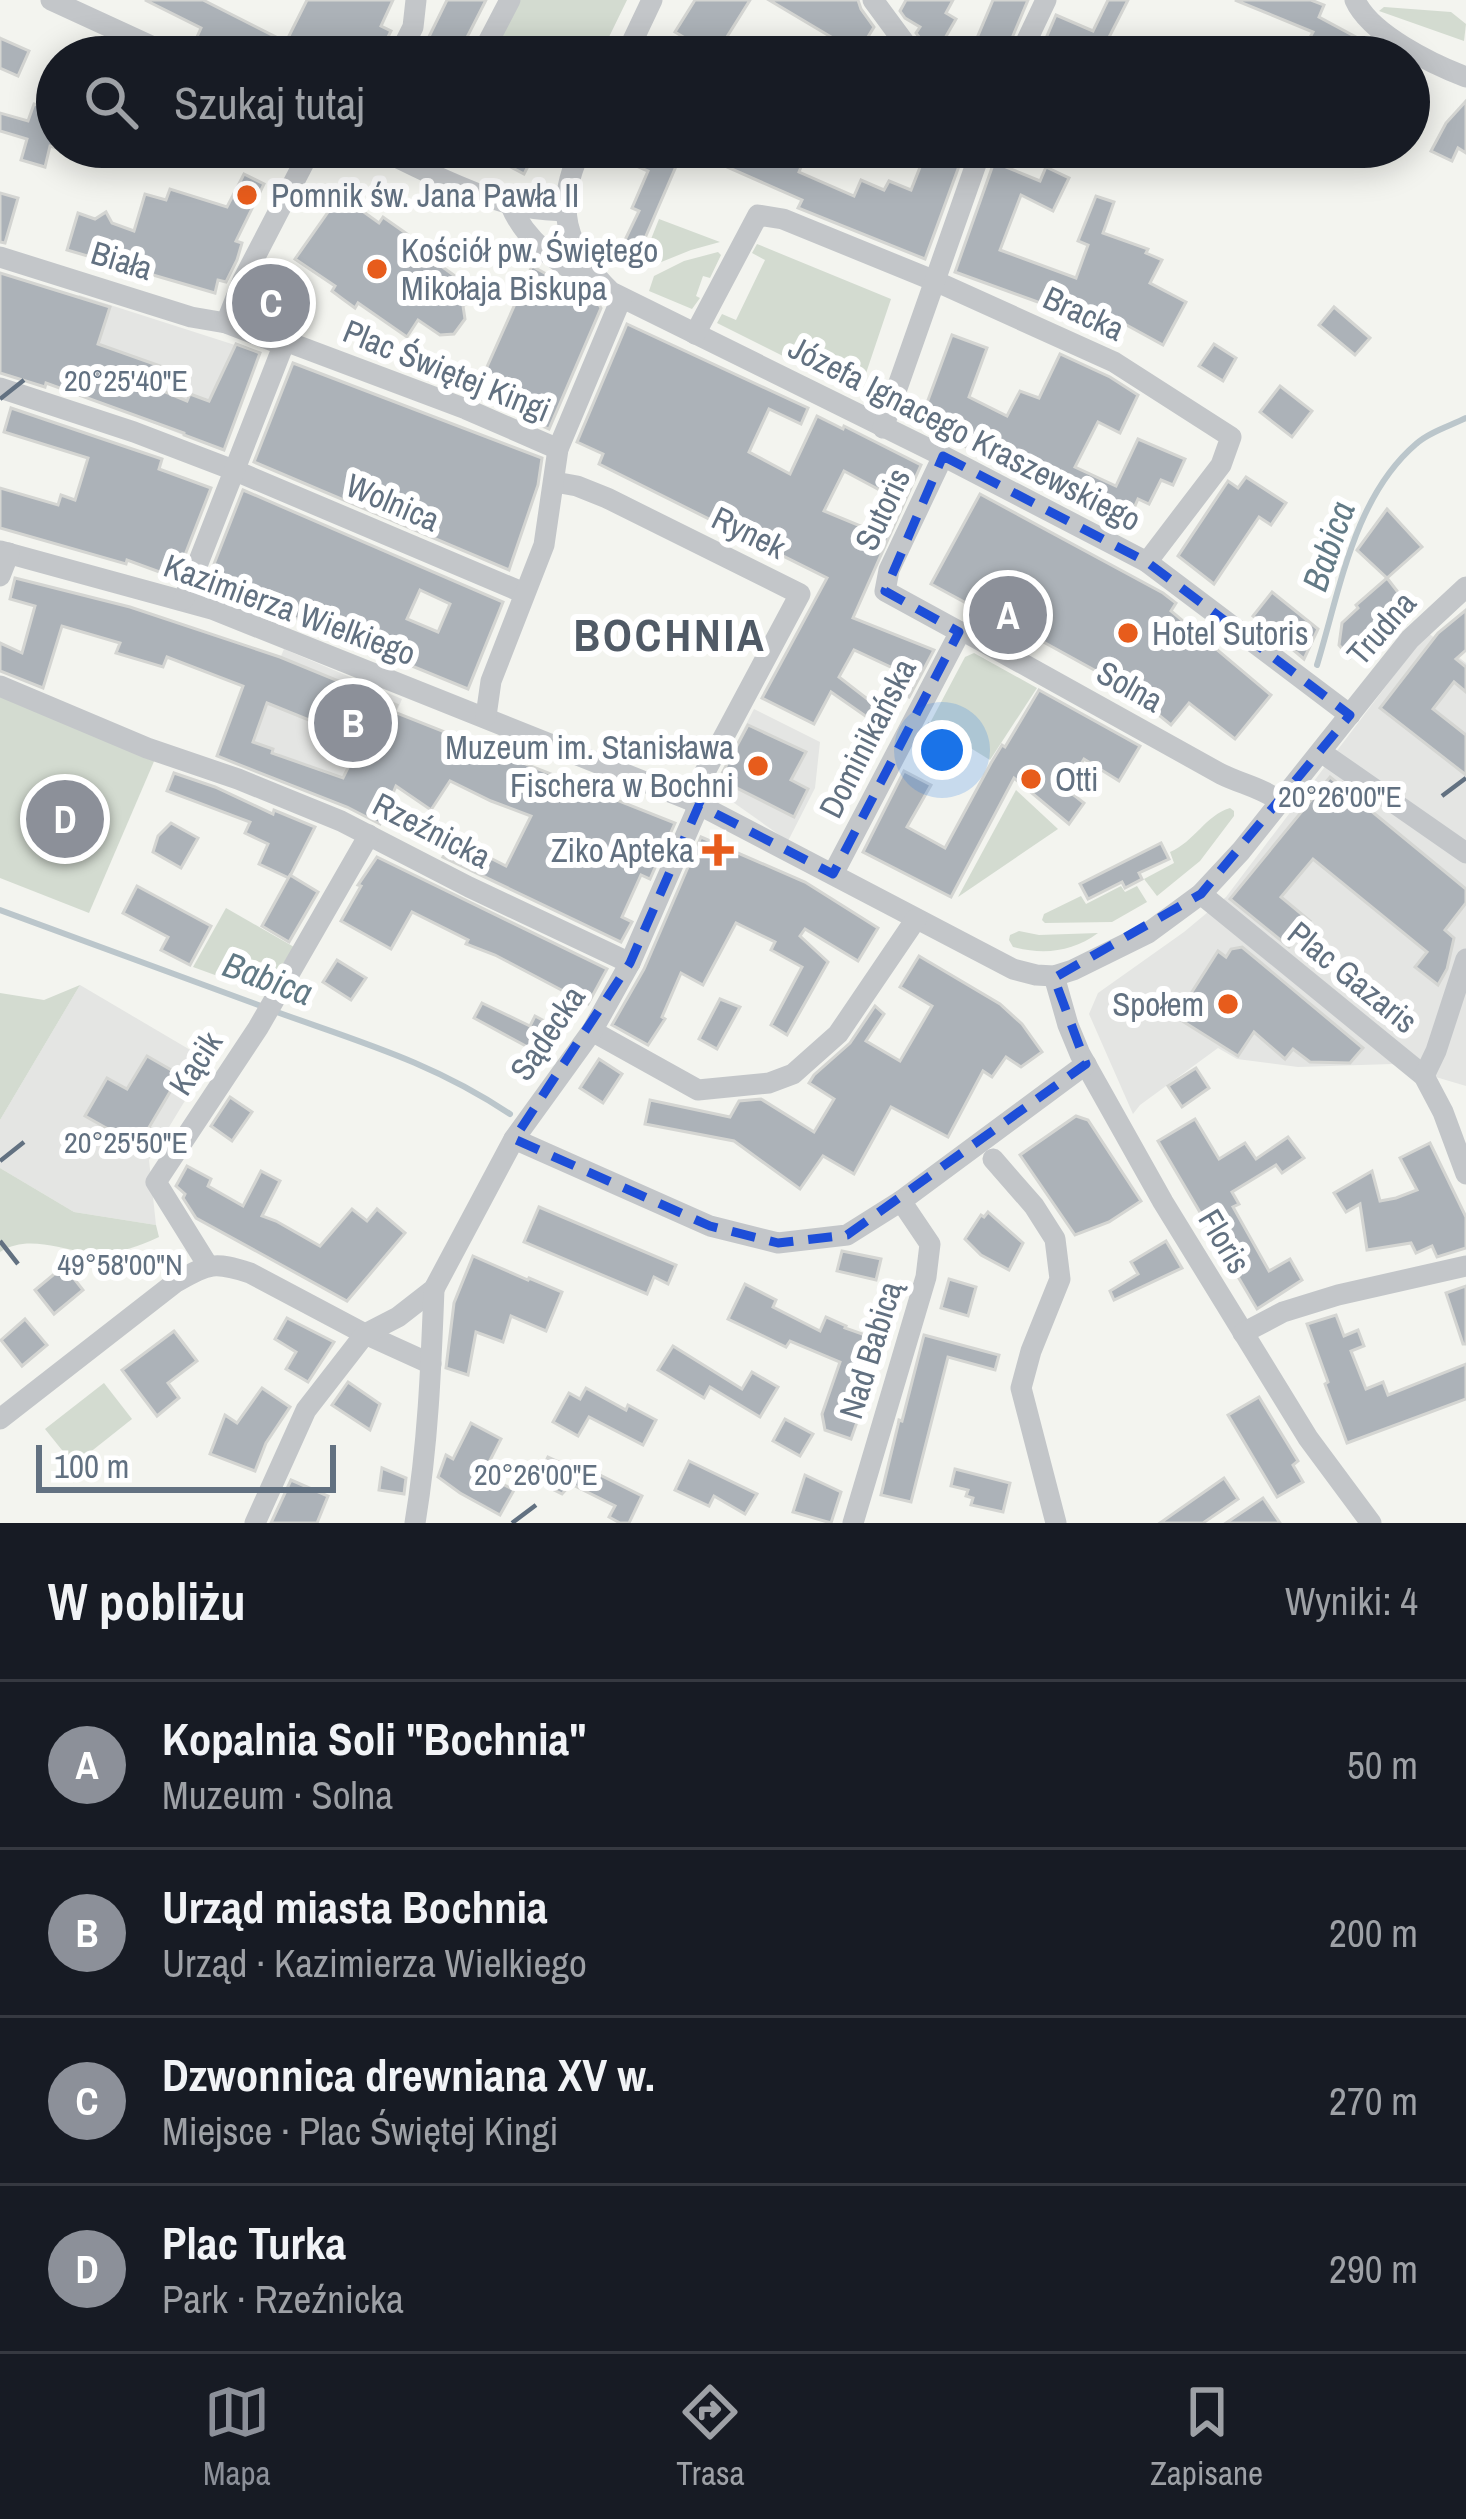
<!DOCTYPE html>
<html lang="pl">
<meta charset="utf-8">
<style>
body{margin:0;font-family:"Archivo Narrow",sans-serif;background:#242831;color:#f1f3f6}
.scale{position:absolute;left:36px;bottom:30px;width:300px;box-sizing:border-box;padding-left:12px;border:6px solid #627181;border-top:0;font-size:33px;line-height:42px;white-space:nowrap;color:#627181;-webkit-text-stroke:9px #fff;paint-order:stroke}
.you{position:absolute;left:942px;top:750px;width:42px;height:42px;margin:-30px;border:9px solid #fff;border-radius:50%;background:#1a73e8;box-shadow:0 0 0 18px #1a73e833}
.badge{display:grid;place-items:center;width:78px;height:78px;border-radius:50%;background:#8c9099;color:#fff;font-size:39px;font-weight:700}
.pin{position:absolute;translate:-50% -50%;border:6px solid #fff;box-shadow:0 3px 12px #0006}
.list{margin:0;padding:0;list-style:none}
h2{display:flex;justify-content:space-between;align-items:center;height:156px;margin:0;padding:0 48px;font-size:51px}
h2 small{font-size:39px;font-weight:400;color:#9ea1a6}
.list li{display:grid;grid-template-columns:78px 1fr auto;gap:36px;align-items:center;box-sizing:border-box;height:168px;padding:0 48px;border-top:3px solid #363941}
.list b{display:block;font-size:45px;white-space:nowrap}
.list p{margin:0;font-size:39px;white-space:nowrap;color:#9ea1a6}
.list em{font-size:39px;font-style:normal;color:#9ea1a6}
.icon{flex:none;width:66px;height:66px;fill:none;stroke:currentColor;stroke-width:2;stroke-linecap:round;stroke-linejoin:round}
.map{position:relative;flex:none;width:1466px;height:1523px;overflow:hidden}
.search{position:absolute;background:#171b24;box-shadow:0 6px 30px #0003;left:36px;right:36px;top:36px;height:132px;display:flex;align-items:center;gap:30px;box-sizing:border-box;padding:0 42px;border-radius:66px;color:#9ea1a6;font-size:45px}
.sheet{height:828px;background:#171b24}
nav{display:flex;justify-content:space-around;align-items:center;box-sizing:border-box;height:168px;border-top:3px solid #363941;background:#171b24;font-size:33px;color:#9ea1a6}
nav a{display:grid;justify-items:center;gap:6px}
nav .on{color:#8c9099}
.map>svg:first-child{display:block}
</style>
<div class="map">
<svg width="1466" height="1523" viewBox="0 0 1466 1523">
<rect width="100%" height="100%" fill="#f3f4ef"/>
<!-- built -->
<g fill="#e4e5e3">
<path d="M79,295L260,353L223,451L105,404L63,334Z"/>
<path d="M1427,632L1466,663V1086L1392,1064L1298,1067L1237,1059L1218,1048L1140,1105L1133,1114L1089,1014L1098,993L1184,932L1226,897Z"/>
<path d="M284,649L402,699L365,786L292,760L253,742L262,701Z"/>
<path d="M754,709L820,742L815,788L788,841L713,788Z"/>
<path d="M80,985L209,1061L149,1160L156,1225L74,1212L0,1168V1120Z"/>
</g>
<!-- green -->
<g fill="#d3dbd0">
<path d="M504,0H627L609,37L607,36L603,43L605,45L600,57H474Z"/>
<path d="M1384,7L1451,12L1466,24L1464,41L1379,11Z"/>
<path d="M659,219L712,239L720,242L691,250L649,267H640Z"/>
<path d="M757,244L891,299L859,394L717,323L722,314L736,320L765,260L752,253Z"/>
<path d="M718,252L721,255L710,278L703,276L696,296L700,298L692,309L649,291L654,276L684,261Z"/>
<path d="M974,653L1037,688L990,760L930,723L965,657Z"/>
<path d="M0,694L155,759L89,913L0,878Z"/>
<path d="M1016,790L1058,829L958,897Z"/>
<path d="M1230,808L1234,811V816L1200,861L1157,896L1144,879L1174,863L1170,852C1194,842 1206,815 1230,808Z"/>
<path d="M1121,886L1125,892L1137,886L1147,902L1112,922L1045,923L1042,920L1044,914L1081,896L1086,904Z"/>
<path d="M226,908L294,947L264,993L193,967Z"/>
<path d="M1019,931L1039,935L1098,933C1072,952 1044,955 1013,947L1009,940L1010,935Z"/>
<path d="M80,985L0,1120V993L44,1000Z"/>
<path d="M0,1168L74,1212L156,1225L159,1237C136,1248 111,1256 85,1252C56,1248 26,1235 0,1252Z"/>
<path d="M104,1383L132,1419L74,1465L45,1429Z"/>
</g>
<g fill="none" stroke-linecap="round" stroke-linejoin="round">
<!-- stream -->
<g stroke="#bbc6cb" stroke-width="6">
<path d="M1317,665C1340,590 1354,497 1416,444C1429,432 1450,426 1466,418"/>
<path d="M0,910L261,1006"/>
<path d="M274,1011C360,1042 432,1062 510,1114"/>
</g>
</g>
<!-- building -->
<g fill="#acb2b8" stroke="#d4d5d2" stroke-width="3" fill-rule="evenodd">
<path d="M145,0H203L286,42L307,0H393L381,26L391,31L378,57H239L197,37L201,28Z"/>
<path d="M447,0H486L457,57H419Z"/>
<path d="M695,0H750L715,56L675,32Z"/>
<path d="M769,0H858L861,9L874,27L858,53Z"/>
<path d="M906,0H953L946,13L956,19L937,52L925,45L916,33L920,27L905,18L900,11Z"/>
<path d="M993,0H1028L1004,57H969Z"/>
<path d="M1108,0H1128L1099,57L1082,46L1077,57H1038L1056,15L1093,31Z"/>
<path d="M1235,0H1311L1324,5L1319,17L1369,44L1362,57H1338L1308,41L1313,32Z"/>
<path d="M0,38L29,51L18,76L0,68Z"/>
<path d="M1466,101V153L1458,148L1452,161L1431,151L1446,123Z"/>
<path d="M34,104L57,111V148L50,146L45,167L21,160L27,139L0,131V113L28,121Z"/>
<path d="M473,147H538L524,174Z"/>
<path d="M642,147H758L801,167L799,172L854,196L861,180L884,190L889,181L911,190L928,147H966L925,259L798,208L802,200L684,148L639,252L623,244L639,211L632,208L648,171L634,165Z"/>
<path d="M994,162L1040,181L1046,167L1069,178L1053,211L1021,195L1000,250L1076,278L1088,245L1078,241L1096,196L1114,202L1103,233L1148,249L1146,253L1162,260L1150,283L1186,302L1163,345L1121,322L1119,326L1047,300L1046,305L955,272Z"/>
<path d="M244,174L264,184L236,241L242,243L237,260L226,282L218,280L215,293L67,250L78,213L95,219L106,212L112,223L134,231L145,194L166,200L170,189L227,207Z"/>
<path d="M0,193L18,198L5,243L0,242Z"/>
<path d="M340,195L379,223L383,217L407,234L404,239L459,279L461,287L471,286L477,297L463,306L465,319L454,334L440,335L418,320L407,337L358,303L355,308L344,300L332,291L335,286L295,259Z"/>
<path d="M532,266L598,303L601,308L549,429L474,396Z"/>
<path d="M0,273L110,307L98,344L160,366L153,387L187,401L190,394L209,401L236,344L260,353L224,450L184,435V433L46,383L45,387L0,373Z"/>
<path d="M265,285L289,296L277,321L253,310Z"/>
<path d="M1334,307L1370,338L1355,355L1319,325Z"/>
<path d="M627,324L808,408L801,424L769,409L749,452L790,474L817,416L843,429L844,426L921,465L853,618L934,650L909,697L890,688L899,671L854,650L839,677L892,718L884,729L831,692L814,724L762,698L827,578L599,464L603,454L577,442ZM844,471L887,494L870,530L824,511Z"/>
<path d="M952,335L987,348L969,397L1007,416L1020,391L1039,398L1060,354L1110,377L1138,395L1120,433L1098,422L1075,467L1116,486L1138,439L1185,459L1173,485L1161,480L1149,504L1138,499L1127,524L931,430L937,418L924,411Z"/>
<path d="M1214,344L1236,358L1223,381L1199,366Z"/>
<path d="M293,363L542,458L538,485L509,570L254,462Z"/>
<path d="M1280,386L1312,411L1292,437L1260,412Z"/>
<path d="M11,408L162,459L159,469L211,488L176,578L127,560L126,564L0,528V488L58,505L61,495L75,500L88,458L4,432Z"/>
<path d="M1246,477L1286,503L1271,525L1259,517L1214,584L1178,556L1228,481L1238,488Z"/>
<path d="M243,490L503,602L468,689L207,582ZM420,590L450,604L438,632L407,619Z"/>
<path d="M980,494L1163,593L1176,603L1171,611L1271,695L1235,739L1189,703L1171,725L1108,674L1107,677L969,601L968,604L931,584Z"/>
<path d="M1387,509L1422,547L1387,578L1357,550Z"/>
<path d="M15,578L130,607L280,657L397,705L394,712L675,823L650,879L641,875L622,917L632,922L621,942L443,857L453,839L506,866L531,816L491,801L450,781L431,810L396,786L380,824L347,807L217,756L243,686L167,657L163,667L116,653L120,643L62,626L43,688L0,671V643L22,653L35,606L10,599ZM267,703L361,741L343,778L272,753L273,749L253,742Z"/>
<path d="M1387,578L1404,600L1373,626L1378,631L1350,658L1339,645L1342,623L1358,608L1356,605Z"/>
<path d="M1272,592L1318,629L1304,659L1253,616Z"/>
<path d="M1466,610V650L1456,659L1466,667V692L1454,682L1433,709L1466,735V775L1380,708L1438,633Z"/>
<path d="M1039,690L1140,746L1119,781L1084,759L1066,789L1084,803L1069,824L1014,778L951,897L863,852L904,771L931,785L907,827L945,848L991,763L1002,745L1005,747Z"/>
<path d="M929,724L956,741L941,768L916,750Z"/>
<path d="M748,725L806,752L791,780L808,789L794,817L719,779Z"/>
<path d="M174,773L215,787L273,814L274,810L315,827L289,878L259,864L268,844L245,833L250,822L167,791Z"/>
<path d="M1330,777L1466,889V903L1445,930L1454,938L1447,969L1438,985L1415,967L1427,952L1313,859L1281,897L1310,921L1289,947L1230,899Z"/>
<path d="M171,823L198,838L181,868L153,852L158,836Z"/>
<path d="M701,837L805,882L878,928L858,961L805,929L800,936L828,962L787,1035L771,1025L802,967L771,950L775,942L736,923L703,985L681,973L662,1017L665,1019L648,1045L612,1025L644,969Z"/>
<path d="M1161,843L1169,859L1139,873L1142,879L1125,888L1122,882L1088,899L1080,884Z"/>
<path d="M377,857L607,969L588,1004L495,955L466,944L468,940L412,912L391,949L341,921L361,886L358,885Z"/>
<path d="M290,875L318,892L289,942L262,926Z"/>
<path d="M137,886L211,926L190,965L161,950L168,937L123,913Z"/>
<path d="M1242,947L1363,1048L1350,1063L1310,1062L1293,1049L1285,1059L1254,1032L1238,1056L1176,1017L1218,951L1226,957L1231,949Z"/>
<path d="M919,956L1000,1004L1022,1024L1042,1052L1021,1067L1006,1057L992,1077L983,1071L948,1137L891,1107L854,1174L823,1156L800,1189L734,1141L645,1124L650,1100L730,1117L739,1101L761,1099L814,1132L834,1099L809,1083L814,1075L850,1043L875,1006L884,1014L866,1041L900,1061L932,1006L900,987Z"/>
<path d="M337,960L366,978L351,1000L323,982Z"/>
<path d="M720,999L740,1007L717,1049L699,1039Z"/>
<path d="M482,1003L530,1026L535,1016L563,1031L548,1058L474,1018Z"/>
<path d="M147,1056L180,1075L138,1146L85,1116L107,1078L127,1089Z"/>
<path d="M599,1059L622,1074L603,1103L580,1088Z"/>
<path d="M1196,1068L1209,1088L1182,1107L1168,1086Z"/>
<path d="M230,1097L252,1112L232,1141L211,1126Z"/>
<path d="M1076,1116L1088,1120L1141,1201L1109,1222L1075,1235L1020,1155Z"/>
<path d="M1195,1119L1219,1159L1245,1143L1256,1159L1288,1137L1304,1158L1282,1173L1276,1165L1232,1192L1239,1204L1233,1207L1269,1271L1290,1259L1302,1280L1257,1309L1158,1141Z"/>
<path d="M1430,1143L1466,1217V1248L1437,1257L1432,1246L1416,1253L1411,1243L1367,1250L1360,1204L1346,1212L1334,1193L1372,1171L1380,1201L1396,1198L1417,1190L1400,1158Z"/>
<path d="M187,1166L211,1179L208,1186L243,1206L261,1171L280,1181L262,1216L276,1221L320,1246L352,1209L367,1221L377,1209L405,1233L347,1301L196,1218L183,1198L185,1194L176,1186Z"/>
<path d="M539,1207L676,1265L668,1284L654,1277L647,1294L524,1242Z"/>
<path d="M988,1212L1023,1243L1009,1270L981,1255L965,1239L981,1215L984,1217Z"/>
<path d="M1166,1241L1182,1268L1114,1300L1110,1291L1138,1274L1131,1262Z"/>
<path d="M842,1251L881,1259L876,1280L837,1271Z"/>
<path d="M473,1256L528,1280L529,1278L562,1292L546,1331L511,1316L503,1342L476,1332L468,1375L446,1368L454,1303Z"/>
<path d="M64,1266L83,1290L54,1314L35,1290Z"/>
<path d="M949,1279L976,1287L968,1316L941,1308Z"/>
<path d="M745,1284L776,1300L773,1307L820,1331L826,1317L846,1326L845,1328L885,1342L851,1439L825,1430L822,1414L840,1362L790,1341L786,1347L728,1319Z"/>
<path d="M1466,1286V1344H1463L1446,1293Z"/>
<path d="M1336,1315L1344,1336L1358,1330L1364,1346L1351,1351L1366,1389L1383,1382L1388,1395L1466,1364V1399L1347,1443L1325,1384L1328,1382L1307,1324Z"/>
<path d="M287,1318L334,1342L308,1382L286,1369L296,1352L275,1339Z"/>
<path d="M25,1319L47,1345L22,1366L1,1340Z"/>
<path d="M174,1331L197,1361L168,1383L179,1398L157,1416L122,1370Z"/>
<path d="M924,1335L999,1355L995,1370L948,1357L911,1502L881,1495L898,1425L899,1420L902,1421Z"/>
<path d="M673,1346L742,1389L752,1372L778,1387L760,1417L710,1387L704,1398L658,1370Z"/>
<path d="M348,1382L380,1404L370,1430L332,1405Z"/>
<path d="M262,1388L290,1407L266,1443L255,1471L210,1454L225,1415L237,1423Z"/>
<path d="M586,1388L626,1410L628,1405L656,1420L643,1445L589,1417L578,1436L553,1422L569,1393L580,1399Z"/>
<path d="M1259,1397L1298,1461L1293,1465L1303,1482L1277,1497L1228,1415Z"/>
<path d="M785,1419L813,1434L800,1456L773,1441Z"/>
<path d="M471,1423L501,1439L483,1474L514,1490L500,1515L460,1493L438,1477L446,1455L453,1459Z"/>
<path d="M548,1457L596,1479L598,1474L642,1496L629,1523H620L609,1517L615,1506L571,1484L562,1494L536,1481Z"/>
<path d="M689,1461L757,1494L745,1514L714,1496L709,1506L675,1490Z"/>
<path d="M382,1468L406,1478L404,1494L379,1490Z"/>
<path d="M955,1469L1010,1483L1003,1512L971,1505L973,1498L966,1496L968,1490L951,1486Z"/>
<path d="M805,1475L841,1492L831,1523L793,1512Z"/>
<path d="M1224,1478L1238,1499L1203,1523H1160Z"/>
<path d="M291,1480L328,1496L317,1523H271Z"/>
<path d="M1263,1498L1280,1523H1226Z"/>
</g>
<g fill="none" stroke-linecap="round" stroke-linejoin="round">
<!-- minor -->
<g stroke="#c3c6c9" stroke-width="21">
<path d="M51,0L175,57"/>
<path d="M510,0L487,44L516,57"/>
<path d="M873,0L915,57"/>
<path d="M1355,0C1370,34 1432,64 1466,77"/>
<path d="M398,57L413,27L416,0"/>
<path d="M625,57L652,0"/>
<path d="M1019,57L1046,0"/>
<path d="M376,147C428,173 507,215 566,210"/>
<path d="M582,147C553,207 564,246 611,292L943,456L1147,562L1350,715"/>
<path d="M510,204C526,243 558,263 594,283"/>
<path d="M0,257L191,317L226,323L273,341H285L466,409L558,449"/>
<path d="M226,323L243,280L312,147"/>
<path d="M695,334L758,215L783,219L935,281L1114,362L1231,437L1221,465L1147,562"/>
<path d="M0,388L134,432L236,471L524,593"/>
<path d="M883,428L982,147"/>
<path d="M943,456L889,570L885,591L960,632L969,634L1221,774C1241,784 1263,788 1281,802"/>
<path d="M555,482L577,486L607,498L800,594L690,800"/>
<path d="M0,551L212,609L690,800L1013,969L1036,975L1054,976L1073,970L1148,933L1201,894L1241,851L1410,639L1466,587"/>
<path d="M0,576L9,553"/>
<path d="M184,599L285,341"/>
<path d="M0,686L147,748L238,779L341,821L469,887L630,963"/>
<path d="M486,716L491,681L544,545L558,449L621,299"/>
<path d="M1321,752L1466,853"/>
<path d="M833,874L960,632"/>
<path d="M1201,894L1424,1076L1443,1112L1466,1174"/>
<path d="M1054,976L1068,1025L1080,1054L1163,1202L1308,1438L1371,1523"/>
<path d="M592,1031L698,1090L769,1083L793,1074L838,1034L916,919"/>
<path d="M1424,1076L1436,1051L1466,959"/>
<path d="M514,1139L710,1226L778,1243L847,1235L901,1201L1086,1064"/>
<path d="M993,1159L1034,1206L1055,1239L1060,1279L1031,1351L1021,1388L1056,1523"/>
<path d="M207,1264L156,1182L258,1028L369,835"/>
<path d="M1243,1333L1283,1312L1338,1295L1466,1266"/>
<path d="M0,1419L176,1282C209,1264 213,1261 250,1273L365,1334L431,1364"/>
<path d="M255,1523L306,1410L365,1334L398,1317L434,1289L514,1139L592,1031L630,963L699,805"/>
<path d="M415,1523C428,1445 431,1368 434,1289"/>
<path d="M853,1523L926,1277L930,1244L901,1201"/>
</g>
</g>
<!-- marked area -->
<path fill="none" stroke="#1d4ed8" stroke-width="9" stroke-dasharray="24 15" stroke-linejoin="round" d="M943,456L1147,562L1350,715L1201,894L1054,978L1086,1064L847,1235L778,1243L710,1226L514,1139L630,963L699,805L833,874L959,632L885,591Z"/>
<!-- ticks -->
<path fill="none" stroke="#627181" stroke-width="4.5" d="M0,399L24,380M1442,796L1466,778M0,1161L24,1142M0,1241L18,1264M512,1523L536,1505"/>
<!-- markers -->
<g fill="#e75c1c" stroke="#fff" stroke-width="4.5">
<circle cx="247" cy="195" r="12"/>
<circle cx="377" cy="269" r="12"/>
<circle cx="1128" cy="633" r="12"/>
<circle cx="758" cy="766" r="12"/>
<circle cx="1031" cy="779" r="12"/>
<path d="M712 832h12v12h12v12h-12v12h-12v-12h-12v-12h12z"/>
<circle cx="1228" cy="1004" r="12"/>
</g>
<g text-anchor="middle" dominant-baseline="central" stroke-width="12" stroke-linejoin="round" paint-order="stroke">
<!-- poi labels -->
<g font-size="33" fill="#627181" stroke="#fff" text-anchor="start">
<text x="271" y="195">Pomnik św. Jana Pawła II</text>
<text x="401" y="250">Kościół pw. Świętego<tspan x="401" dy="38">Mikołaja Biskupa</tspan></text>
<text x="1152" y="633">Hotel Sutoris</text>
<text x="734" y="747" text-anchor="end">Muzeum im. Stanisława<tspan x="734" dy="38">Fischera w Bochni</tspan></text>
<text x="1055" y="779">Otti</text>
<text x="694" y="850" text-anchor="end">Ziko Apteka</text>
<text x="1204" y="1004" text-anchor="end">Społem</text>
</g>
<!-- street labels -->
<g font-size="33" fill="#627181" stroke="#fff">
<text transform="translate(122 260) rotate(17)">Biała</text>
<text transform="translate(1084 313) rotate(25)">Bracka</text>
<text transform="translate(447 370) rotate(22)">Plac Świętej Kingi</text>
<text transform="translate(965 433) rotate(27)">Józefa Ignacego Kraszewskiego</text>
<text transform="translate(393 502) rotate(23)">Wolnica</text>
<text transform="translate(882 509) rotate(-65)">Sutoris</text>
<text transform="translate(749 532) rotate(26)">Rynek</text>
<text transform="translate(290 609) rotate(20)">Kazimierza Wielkiego</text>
<text transform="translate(1381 628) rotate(-49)">Trudna</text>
<text transform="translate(1130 686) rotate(29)">Solna</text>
<text transform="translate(867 738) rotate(-63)">Dominikańska</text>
<text transform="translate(432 830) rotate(27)">Rzeźnicka</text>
<text transform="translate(1353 977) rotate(39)">Plac Gazaris</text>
<text transform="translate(547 1033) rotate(-56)">Sądecka</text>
<text transform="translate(195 1063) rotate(-57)">Kącik</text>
<text transform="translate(1225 1241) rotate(59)">Floris</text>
<text transform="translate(870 1350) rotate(-73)">Nad Babicą</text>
</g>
<!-- water labels -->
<g font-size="36" font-style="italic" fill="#627a86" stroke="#fff">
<text transform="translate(1328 546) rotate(-71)">Babica</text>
<text transform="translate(268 978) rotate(20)">Babica</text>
</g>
<!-- district labels -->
<g font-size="45" font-weight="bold" letter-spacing="3" fill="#505a66" stroke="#fff">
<text x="670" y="634">BOCHNIA</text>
</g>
</g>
<g font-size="30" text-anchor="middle" fill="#627181" stroke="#fff" stroke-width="12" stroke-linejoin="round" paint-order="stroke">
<text x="126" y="391">20°25'40"E</text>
<text x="1340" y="807">20°26'00"E</text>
<text x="126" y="1153">20°25'50"E</text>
<text x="120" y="1275">49°58'00"N</text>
<text x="536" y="1485">20°26'00"E</text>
</g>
</svg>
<div class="scale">100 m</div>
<div class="you"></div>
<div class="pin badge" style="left:1008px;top:615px">A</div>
<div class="pin badge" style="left:353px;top:723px">B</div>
<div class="pin badge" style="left:271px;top:303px">C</div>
<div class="pin badge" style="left:65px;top:819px">D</div>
<div class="search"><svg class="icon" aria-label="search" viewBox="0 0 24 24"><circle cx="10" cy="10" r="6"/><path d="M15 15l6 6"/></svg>Szukaj tutaj</div>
</div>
<section class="sheet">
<h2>W pobliżu<small>Wyniki: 4</small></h2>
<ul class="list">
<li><span class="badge">A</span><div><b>Kopalnia Soli &quot;Bochnia&quot;</b><p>Muzeum · Solna</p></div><em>50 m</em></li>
<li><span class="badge">B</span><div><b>Urząd miasta Bochnia</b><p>Urząd · Kazimierza Wielkiego</p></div><em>200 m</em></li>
<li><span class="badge">C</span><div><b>Dzwonnica drewniana XV w.</b><p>Miejsce · Plac Świętej Kingi</p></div><em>270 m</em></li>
<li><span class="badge">D</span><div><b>Plac Turka</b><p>Park · Rzeźnicka</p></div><em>290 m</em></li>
</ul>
</section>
<nav>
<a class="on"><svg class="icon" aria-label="map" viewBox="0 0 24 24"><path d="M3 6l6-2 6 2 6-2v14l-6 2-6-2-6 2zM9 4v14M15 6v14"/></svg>Mapa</a>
<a><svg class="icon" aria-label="directions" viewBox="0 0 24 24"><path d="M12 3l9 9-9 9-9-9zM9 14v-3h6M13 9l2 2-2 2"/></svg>Trasa</a>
<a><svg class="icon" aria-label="saved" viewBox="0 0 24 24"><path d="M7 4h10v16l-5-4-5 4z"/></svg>Zapisane</a>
</nav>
